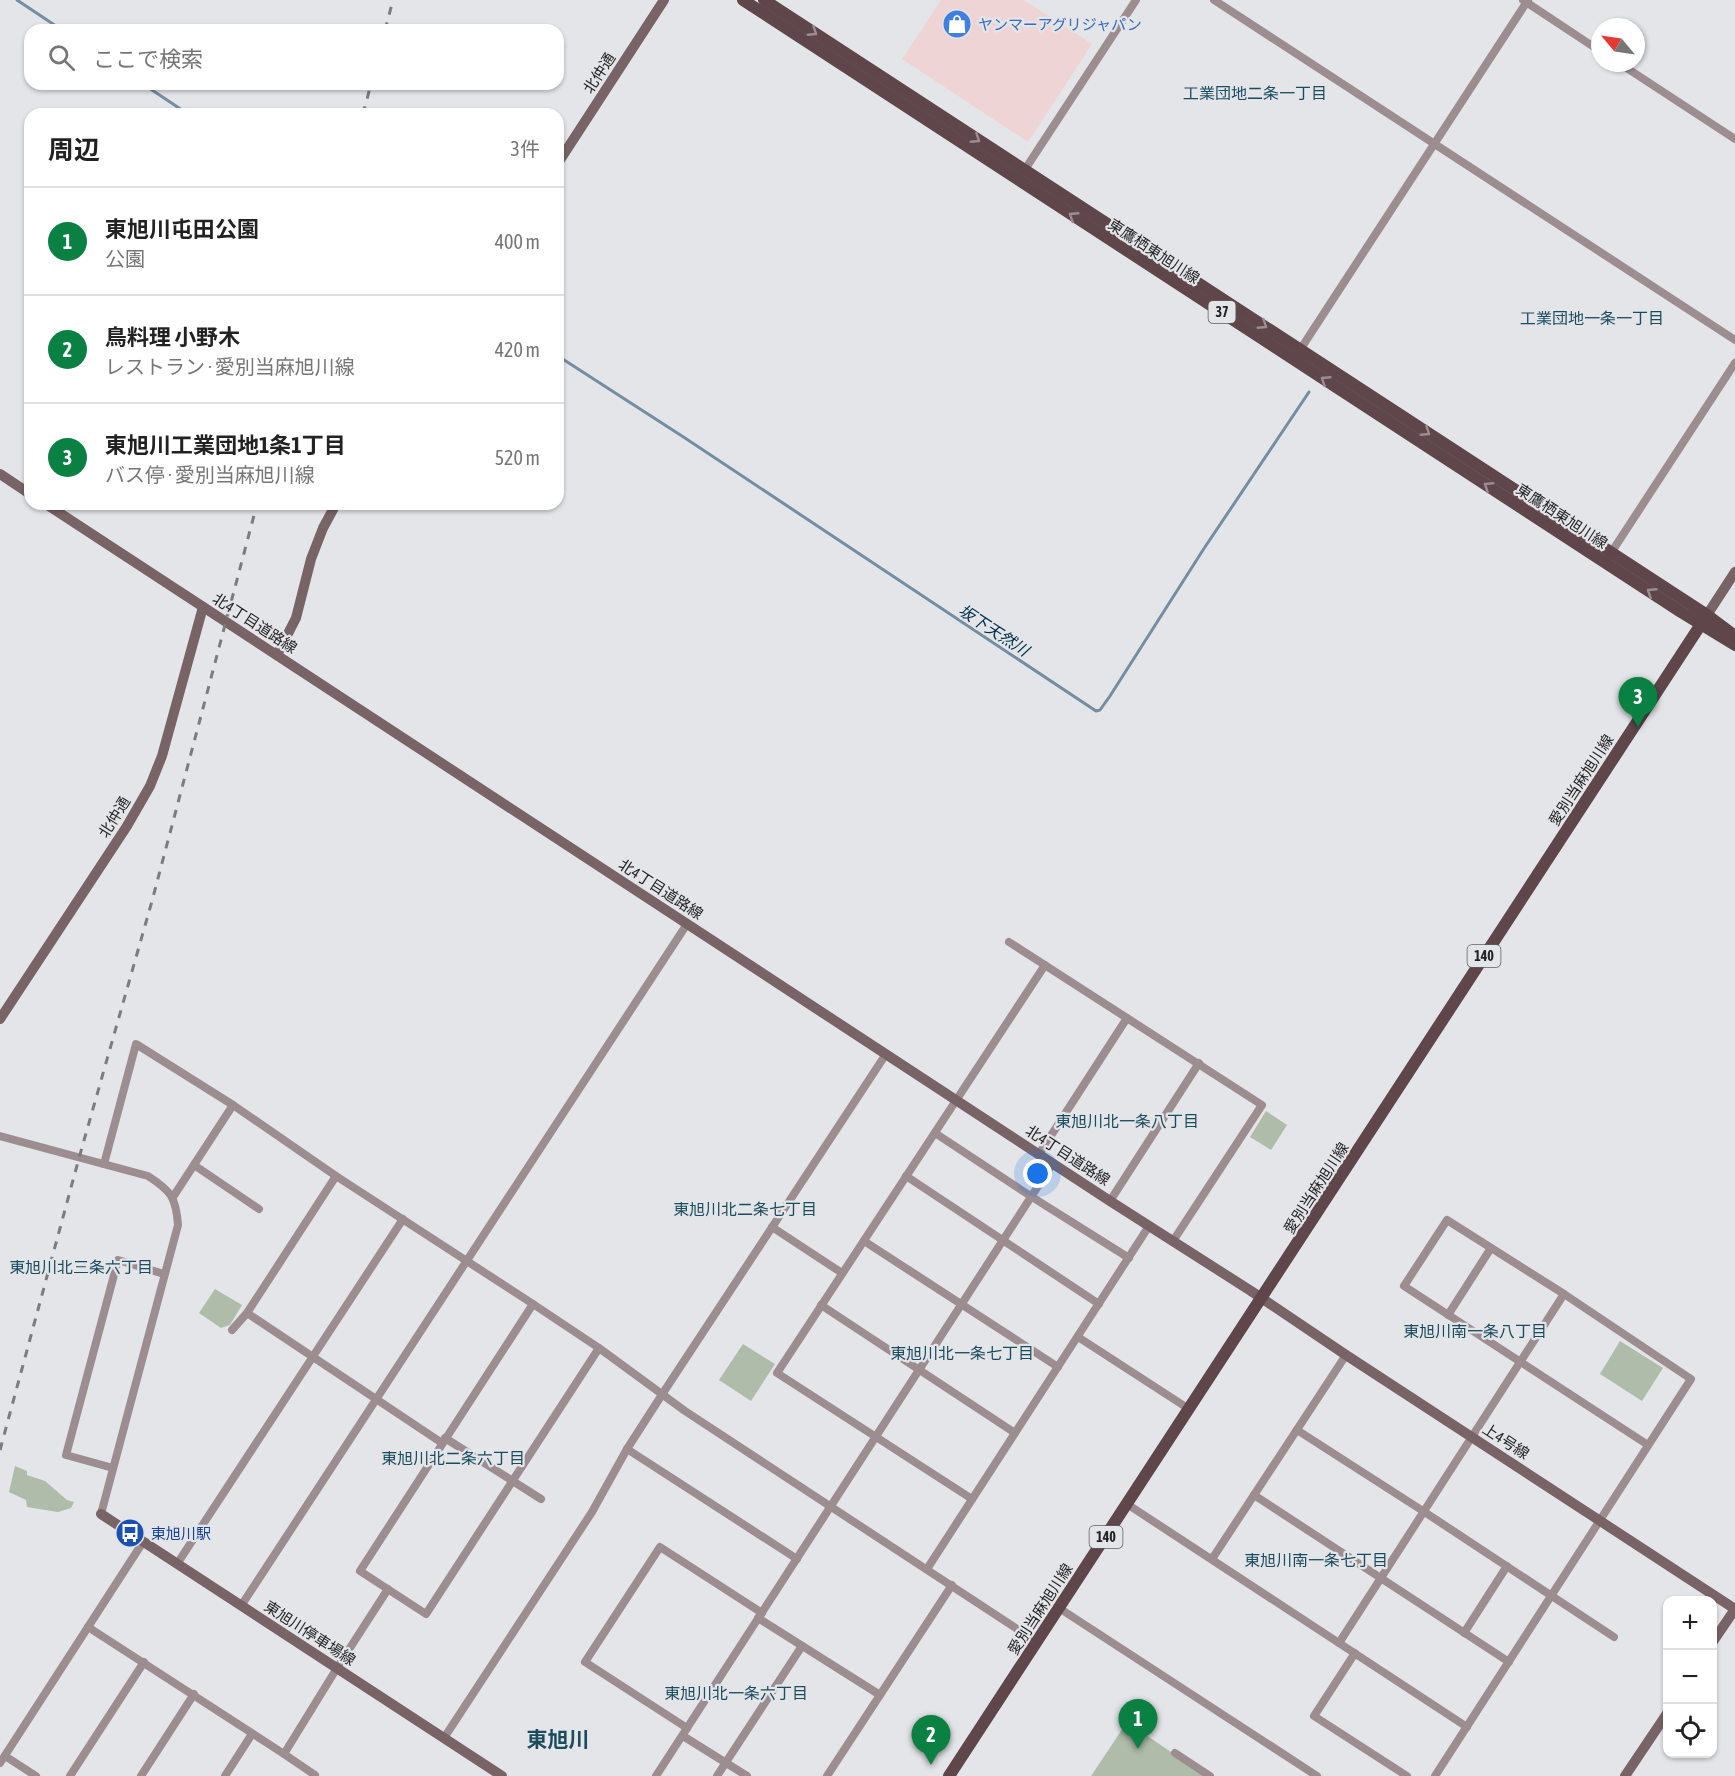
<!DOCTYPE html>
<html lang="ja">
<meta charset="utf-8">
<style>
body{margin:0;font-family:"Asap Condensed","Noto Sans JP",sans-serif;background:#f2f2f2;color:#222}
.controls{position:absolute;right:18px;bottom:18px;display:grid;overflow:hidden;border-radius:12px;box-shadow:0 2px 4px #0004}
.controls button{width:54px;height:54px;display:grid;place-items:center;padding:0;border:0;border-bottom:2px solid #e0e0e0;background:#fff;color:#222;font:30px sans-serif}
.compass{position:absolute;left:1591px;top:18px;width:54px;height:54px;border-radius:50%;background:#fff;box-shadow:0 2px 4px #0004;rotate:299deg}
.you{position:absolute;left:1038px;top:1174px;width:21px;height:21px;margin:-15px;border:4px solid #fff;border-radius:50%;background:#1a73e8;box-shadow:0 0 0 9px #1a73e833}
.badge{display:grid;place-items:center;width:39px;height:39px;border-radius:50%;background:#0b8043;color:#fff;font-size:20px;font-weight:700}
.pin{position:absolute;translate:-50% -50px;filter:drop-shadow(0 2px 3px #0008)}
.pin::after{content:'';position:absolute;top:32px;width:21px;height:18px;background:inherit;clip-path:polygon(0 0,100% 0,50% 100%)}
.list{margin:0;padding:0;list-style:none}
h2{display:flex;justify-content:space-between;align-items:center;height:78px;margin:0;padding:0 24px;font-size:26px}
h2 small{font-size:20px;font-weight:400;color:#767676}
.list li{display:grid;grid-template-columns:39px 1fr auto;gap:18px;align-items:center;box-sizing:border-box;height:108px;padding:0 24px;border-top:2px solid #e0e0e0}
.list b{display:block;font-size:22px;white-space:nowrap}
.list p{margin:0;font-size:20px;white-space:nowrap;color:#767676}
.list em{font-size:20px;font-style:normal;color:#767676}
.icon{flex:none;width:33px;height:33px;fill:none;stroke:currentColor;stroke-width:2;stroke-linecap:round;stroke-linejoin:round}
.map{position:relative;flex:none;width:1735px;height:1776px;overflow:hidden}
.search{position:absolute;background:#fff;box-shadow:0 2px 4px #0004;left:24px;top:24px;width:540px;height:66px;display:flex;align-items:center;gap:15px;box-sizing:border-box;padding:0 21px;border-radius:18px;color:#767676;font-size:22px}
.panel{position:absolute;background:#fff;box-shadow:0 2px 4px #0004;left:24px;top:108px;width:540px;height:402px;border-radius:18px}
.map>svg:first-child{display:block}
</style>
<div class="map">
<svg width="1735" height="1776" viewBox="0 0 1735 1776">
<rect width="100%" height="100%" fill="#e4e5e8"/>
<!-- commercial -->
<path fill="#efd4d6" d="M941,0H1024L1092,44L1028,142L902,59Z"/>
<!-- green -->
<g fill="#aebca9">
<path d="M1266,1111L1287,1125L1271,1150L1250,1137Z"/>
<path d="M215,1289L242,1305L230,1325L221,1328L199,1313Z"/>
<path d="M1620,1341L1663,1368L1642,1401L1600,1374Z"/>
<path d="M743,1344L775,1364L751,1401L719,1380Z"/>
<path d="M15,1466L27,1471V1475L45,1481L67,1500L74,1502L71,1508L58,1512L27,1507L26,1500L9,1492Z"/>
<path d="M1127,1722L1206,1776H1091Z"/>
</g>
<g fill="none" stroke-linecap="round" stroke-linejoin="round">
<!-- stream -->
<g stroke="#758da1" stroke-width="3">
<path d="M17,0L62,30"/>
<path d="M143,84L188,114"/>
<path d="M558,356L685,438L1096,711L1100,710L1110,696L1203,550L1309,392"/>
</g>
<!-- street -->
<g stroke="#9c8d90" stroke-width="8">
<path d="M1214,0L1735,340"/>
<path d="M1523,0L1600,51"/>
<path d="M1619,63L1735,139"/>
<path d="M1022,174L1136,0"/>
<path d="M1298,353L1528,0"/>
<path d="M1609,556L1735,363"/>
<path d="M1009,942L1262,1105L1173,1241"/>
<path d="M935,1133L1032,1197L1129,1258"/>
<path d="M0,1136L148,1176C171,1191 176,1197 178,1225L101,1514"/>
<path d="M1039,1154L1127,1018"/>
<path d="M104,1164L136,1044L233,1105L336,1176L533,1304L599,1348L685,1411L1037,1642"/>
<path d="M194,1165L259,1209"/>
<path d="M906,1176L1099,1304"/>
<path d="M173,1197L233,1105"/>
<path d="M1110,1201L1199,1063"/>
<path d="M772,1227L842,1273"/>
<path d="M864,1241L1058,1367"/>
<path d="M533,1304L360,1571L426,1614L599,1348"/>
<path d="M821,1305L1015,1433"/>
<path d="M247,1313L442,1443"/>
<path d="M1448,1315L1491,1248"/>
<path d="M232,1330L247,1313L336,1176"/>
<path d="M1078,1337L1189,1409"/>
<path d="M1297,1430L1423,1511L1614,1637"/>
<path d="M445,1438L541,1499"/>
<path d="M627,1449L797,1559"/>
<path d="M113,1468L66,1455L118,1260L164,1274"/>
<path d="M1254,1495L1509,1662"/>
<path d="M972,1499L777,1373L1045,965"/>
<path d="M1127,1504L1467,1727"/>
<path d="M1212,1559L1346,1355"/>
<path d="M177,1564L403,1219"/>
<path d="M927,1569L1149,1226"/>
<path d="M241,1606C391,1379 538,1151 687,924"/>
<path d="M1059,1608L1317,1776"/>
<path d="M758,1618L880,1695"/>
<path d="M88,1627L284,1754L337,1668L388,1589"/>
<path d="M1464,1633L1507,1566"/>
<path d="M1339,1643L1564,1294"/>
<path d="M1355,1653L1314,1716L1407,1776"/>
<path d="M687,1728L585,1662L660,1547L762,1613"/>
<path d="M683,1736L747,1776"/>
<path d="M444,1738L592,1512L627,1449L663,1393L886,1054"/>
<path d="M1175,1753L1210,1776"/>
<path d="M284,1754L315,1775L314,1776"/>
<path d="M5,1756L36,1776"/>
<path d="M0,1763L143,1542"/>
<path d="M70,1776L144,1662"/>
<path d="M141,1776L194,1694"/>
<path d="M225,1776L252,1734"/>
<path d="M656,1776L1053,1163"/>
<path d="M717,1776L802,1646"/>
<path d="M827,1776L952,1585"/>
<path d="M1435,1776L1691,1379L1564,1294L1447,1220L1404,1286L1648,1445"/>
</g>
<!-- secondary -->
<g stroke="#786367" stroke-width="10">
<path d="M558,163L664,0"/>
<path d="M0,474L30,494"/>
<path d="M46,504L1110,1201L1251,1291L1346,1355L1735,1609"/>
<path d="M1707,615L1735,572"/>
<path d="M277,655L296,618L311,559L323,528L336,504"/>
<path d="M0,1019L127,826L150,786L162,756L203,607"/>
<path d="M101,1514L502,1776"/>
<path d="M1712,1643L1735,1609"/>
<path d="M1625,1776L1668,1712"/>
</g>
<!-- primary -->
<g stroke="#5e464b" stroke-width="12">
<path d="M743,0L1681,612L1735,645"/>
<path d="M764,0L1707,615L1735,636"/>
<path d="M949,1776L1707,615"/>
</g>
<!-- rail -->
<g stroke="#7b7c7d" stroke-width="3" stroke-dasharray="8 8" stroke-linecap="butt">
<path d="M385,30L393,0"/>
<path d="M363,114L371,84"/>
<path d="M0,1450L79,1158L152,901L257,504"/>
</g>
</g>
<!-- one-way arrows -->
<defs><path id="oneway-chevron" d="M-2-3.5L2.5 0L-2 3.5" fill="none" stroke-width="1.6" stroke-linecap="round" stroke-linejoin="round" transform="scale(1.5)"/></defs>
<g stroke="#9a8e92">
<use href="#oneway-chevron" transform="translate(813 32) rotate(33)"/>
<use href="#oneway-chevron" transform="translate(976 139) rotate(33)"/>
<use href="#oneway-chevron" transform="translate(1073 216) rotate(-147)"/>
<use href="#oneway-chevron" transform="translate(1263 325) rotate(33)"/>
<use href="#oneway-chevron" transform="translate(1325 380) rotate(-147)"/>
<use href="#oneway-chevron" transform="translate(1426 432) rotate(33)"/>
<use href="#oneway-chevron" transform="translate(1488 486) rotate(-147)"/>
<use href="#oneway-chevron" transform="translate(1651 592) rotate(-147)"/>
</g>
<!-- icons -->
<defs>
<g id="shop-disc" transform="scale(1.5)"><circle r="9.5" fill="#3f7fe0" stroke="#e4e5e8"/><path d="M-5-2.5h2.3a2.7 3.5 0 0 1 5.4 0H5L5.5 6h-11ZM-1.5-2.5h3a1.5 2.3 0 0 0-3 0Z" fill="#fff"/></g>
<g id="bus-disc" transform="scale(1.5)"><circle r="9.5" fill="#1a4fb4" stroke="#e4e5e8"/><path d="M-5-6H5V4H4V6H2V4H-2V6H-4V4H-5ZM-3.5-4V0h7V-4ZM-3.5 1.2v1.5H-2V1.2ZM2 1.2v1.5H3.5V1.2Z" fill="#fff"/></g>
</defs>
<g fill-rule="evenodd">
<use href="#shop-disc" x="957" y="24"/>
<use href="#bus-disc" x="130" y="1533"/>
</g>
<g text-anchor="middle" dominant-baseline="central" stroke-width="4.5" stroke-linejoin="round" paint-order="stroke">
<!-- shield labels -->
<g fill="#e4e5e8" stroke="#5e5e60" stroke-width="1.5">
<rect x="1208.5" y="301" width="27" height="22" rx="4.5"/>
<rect x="1467.5" y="945" width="33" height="22" rx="4.5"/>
<rect x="1089.5" y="1526" width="33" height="22" rx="4.5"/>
</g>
<g font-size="14" font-weight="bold" fill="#242425">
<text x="1222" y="312">37</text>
<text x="1484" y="956">140</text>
<text x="1106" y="1537">140</text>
</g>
<!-- shop labels -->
<g font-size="15" fill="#366cbe" stroke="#e4e5e8" text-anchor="start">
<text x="978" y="24">ヤンマーアグリジャパン</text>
</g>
<!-- street labels -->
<g font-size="15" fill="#242425" stroke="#e4e5e8">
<text transform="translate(599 73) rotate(-57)">北仲通</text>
<text transform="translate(1154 251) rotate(33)">東鷹栖東旭川線</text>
<text transform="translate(1562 516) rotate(33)">東鷹栖東旭川線</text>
<text transform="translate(255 623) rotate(33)">北4丁目道路線</text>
<text transform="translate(1581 780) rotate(-57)">愛別当麻旭川線</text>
<text transform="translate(114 817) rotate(-58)">北仲通</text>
<text transform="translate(661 889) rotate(33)">北4丁目道路線</text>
<text transform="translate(1068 1155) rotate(33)">北4丁目道路線</text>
<text transform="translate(1316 1188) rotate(-57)">愛別当麻旭川線</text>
<text transform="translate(1506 1441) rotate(33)">上4号線</text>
<text transform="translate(1040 1609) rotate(-57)">愛別当麻旭川線</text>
<text transform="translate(310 1633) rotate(33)">東旭川停車場線</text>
</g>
<!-- transit labels -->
<g font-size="15" fill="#164399" stroke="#e4e5e8" text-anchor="start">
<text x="151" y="1533">東旭川駅</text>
</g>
<!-- neighbourhood labels -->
<g font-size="16" fill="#1b4c5e" stroke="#e4e5e8">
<text x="1255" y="93">工業団地二条一丁目</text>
<text x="1592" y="318">工業団地一条一丁目</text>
<text x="1127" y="1121">東旭川北一条八丁目</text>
<text x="745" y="1209">東旭川北二条七丁目</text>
<text x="81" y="1267">東旭川北三条六丁目</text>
<text x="1475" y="1331">東旭川南一条八丁目</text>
<text x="962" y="1353">東旭川北一条七丁目</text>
<text x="453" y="1458">東旭川北二条六丁目</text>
<text x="1316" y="1560">東旭川南一条七丁目</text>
<text x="736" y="1693">東旭川北一条六丁目</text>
</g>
<!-- water labels -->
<g font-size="16" font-style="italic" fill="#012f4c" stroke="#e4e5e8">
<text transform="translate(994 630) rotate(33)">坂下天然川</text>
</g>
<!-- district labels -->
<g font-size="21" font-weight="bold" fill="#1b4c5e" stroke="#e4e5e8">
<text x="558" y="1739">東旭川</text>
</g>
</g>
</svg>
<div class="controls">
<button>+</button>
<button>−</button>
<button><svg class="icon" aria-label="locate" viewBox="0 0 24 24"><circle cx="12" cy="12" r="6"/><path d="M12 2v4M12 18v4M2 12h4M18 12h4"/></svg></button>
</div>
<svg class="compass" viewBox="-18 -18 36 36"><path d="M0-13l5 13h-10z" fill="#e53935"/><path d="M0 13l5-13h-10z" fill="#767676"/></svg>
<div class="you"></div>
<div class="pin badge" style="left:1138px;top:1749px">1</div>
<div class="pin badge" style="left:931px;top:1765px">2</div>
<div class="pin badge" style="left:1638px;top:727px">3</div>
<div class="search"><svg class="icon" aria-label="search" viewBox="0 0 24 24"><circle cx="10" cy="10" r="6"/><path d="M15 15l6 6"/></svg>ここで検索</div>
<section class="panel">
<h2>周辺<small>3件</small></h2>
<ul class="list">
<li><span class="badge">1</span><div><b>東旭川屯田公園</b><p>公園</p></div><em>400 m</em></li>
<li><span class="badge">2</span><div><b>鳥料理 小野木</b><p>レストラン · 愛別当麻旭川線</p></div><em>420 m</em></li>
<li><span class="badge">3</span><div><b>東旭川工業団地1条1丁目</b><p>バス停 · 愛別当麻旭川線</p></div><em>520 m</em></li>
</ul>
</section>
</div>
